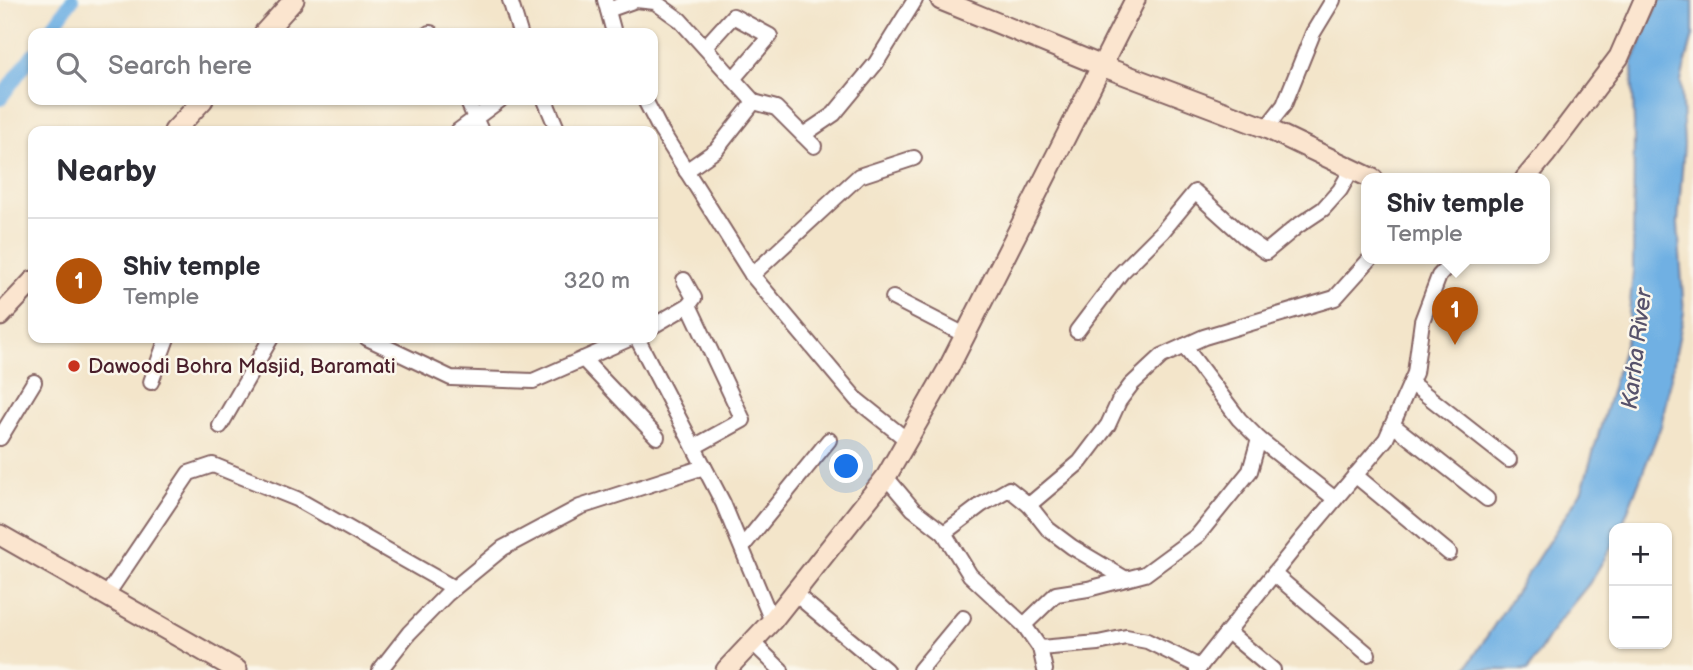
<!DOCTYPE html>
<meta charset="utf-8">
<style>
body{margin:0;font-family:"Balsamiq Sans",sans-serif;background:#f2f2f3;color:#2b2b33}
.controls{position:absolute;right:21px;bottom:21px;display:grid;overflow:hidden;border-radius:14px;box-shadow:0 2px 5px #0004}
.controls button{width:63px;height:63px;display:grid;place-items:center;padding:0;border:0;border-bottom:2px solid #e1e1e2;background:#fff;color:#2b2b33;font:35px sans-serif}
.you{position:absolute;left:847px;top:467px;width:24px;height:24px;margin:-18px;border:5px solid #fff;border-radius:50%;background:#1a73e8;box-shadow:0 0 0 10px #1a73e833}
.badge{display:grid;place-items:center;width:46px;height:46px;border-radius:50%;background:#b45309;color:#fff;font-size:23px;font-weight:700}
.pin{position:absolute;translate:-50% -58px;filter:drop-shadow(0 2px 4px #0008)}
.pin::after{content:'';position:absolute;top:37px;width:24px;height:21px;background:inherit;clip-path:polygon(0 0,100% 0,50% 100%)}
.popup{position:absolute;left:1361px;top:173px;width:189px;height:91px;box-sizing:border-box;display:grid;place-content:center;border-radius:14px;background:#fff;filter:drop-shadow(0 2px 5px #0005);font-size:23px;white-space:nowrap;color:#7c7c81}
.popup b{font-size:26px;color:#2b2b33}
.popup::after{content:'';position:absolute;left:50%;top:100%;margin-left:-14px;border:14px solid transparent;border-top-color:#fff}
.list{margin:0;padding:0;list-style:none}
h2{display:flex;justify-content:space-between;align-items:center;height:91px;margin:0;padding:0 28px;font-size:30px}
h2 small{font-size:23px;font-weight:400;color:#7c7c81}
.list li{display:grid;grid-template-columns:46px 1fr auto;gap:21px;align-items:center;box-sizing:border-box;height:126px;padding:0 28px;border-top:2px solid #e1e1e2}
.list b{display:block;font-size:26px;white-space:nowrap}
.list p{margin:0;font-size:23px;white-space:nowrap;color:#7c7c81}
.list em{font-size:23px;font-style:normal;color:#7c7c81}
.icon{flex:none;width:38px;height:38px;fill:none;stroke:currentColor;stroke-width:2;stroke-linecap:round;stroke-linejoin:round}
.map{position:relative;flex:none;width:1693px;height:670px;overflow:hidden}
.search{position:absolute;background:#fff;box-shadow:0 2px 5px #0004;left:28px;top:28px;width:630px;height:77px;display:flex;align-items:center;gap:18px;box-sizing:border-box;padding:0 24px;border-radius:14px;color:#7c7c81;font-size:26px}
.panel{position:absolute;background:#fff;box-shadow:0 2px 5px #0004;left:28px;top:126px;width:630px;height:217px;border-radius:14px}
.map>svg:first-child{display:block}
</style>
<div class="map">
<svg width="1693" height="670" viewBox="0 0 1693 670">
<rect width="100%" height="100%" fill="#fbf7ec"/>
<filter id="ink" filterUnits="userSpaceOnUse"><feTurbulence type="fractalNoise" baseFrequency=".0143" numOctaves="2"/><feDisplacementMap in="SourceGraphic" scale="14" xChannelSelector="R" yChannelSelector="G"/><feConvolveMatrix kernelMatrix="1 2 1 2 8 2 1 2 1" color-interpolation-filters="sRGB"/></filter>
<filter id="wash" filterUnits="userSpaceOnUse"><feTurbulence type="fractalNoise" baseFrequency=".00686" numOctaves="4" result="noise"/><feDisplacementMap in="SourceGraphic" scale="28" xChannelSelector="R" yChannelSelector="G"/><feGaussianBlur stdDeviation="1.57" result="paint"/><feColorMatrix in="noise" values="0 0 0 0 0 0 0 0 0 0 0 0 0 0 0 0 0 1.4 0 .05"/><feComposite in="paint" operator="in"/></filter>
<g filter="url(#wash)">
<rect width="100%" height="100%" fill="#f3e5ca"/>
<!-- water -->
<path fill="#70b0e3" stroke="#5d6887" stroke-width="2" d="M1659,0H1693V35L1681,81L1684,145L1678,223L1684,313L1661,426L1621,528H1614V543L1589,584L1557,623L1528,670H1465L1582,490L1627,337L1633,271L1634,124L1632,63Z"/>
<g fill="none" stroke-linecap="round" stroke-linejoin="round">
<!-- canal -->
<g stroke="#70b0e3" stroke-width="14">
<path d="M48,33L72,0"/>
<path d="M0,99L33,54"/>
</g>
</g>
</g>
<g filter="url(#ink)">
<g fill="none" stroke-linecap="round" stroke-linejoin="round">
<!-- street casing -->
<g stroke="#856463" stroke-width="18">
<g id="street">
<path d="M510,0L520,33"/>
<path d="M605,0L614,33"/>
<path d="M608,10L636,0L655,2L680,20L754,102L776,108L814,146"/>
<path d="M429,33H431"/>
<path d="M705,47L733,16L770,36L733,79"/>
<path d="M467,100L481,131"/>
<path d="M545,100L558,131"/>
<path d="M645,100L660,129L752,275L857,400L907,440"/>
<path d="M1266,128L1284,105L1313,33L1333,0"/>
<path d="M458,131L500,100"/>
<path d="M803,135L834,114L876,63L915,0"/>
<path d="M686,171L716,150L754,102"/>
<path d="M752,275L859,176L914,158"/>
<path d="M893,298L965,335"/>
<path d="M689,305L743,420L694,447"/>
<path d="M653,326L689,305L694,298L684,280"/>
<path d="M1077,331L1121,273L1162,232L1195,192L1246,238L1266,252L1296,227L1323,209L1340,190L1352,169"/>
<path d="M367,338L451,378L533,381L631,338"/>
<path d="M637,338L723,503L772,621"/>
<path d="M583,359L657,437"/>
<path d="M151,382L167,338"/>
<path d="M1411,383L1509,460"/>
<path d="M1393,425L1487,499"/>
<path d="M220,426L271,338"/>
<path d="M0,438L34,382"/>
<path d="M1259,439L1335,499"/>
<path d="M1355,475L1449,553"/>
<path d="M886,477L913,509L944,533L981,505L1009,489L1029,505L1080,462L1108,425L1119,401L1131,385L1162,356L1204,337L1335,298L1370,259"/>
<path d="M1029,505L1048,529L1072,547L1126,579"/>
<path d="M944,533L970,575L1024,625L1040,648L1045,670"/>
<path d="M742,547L829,440"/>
<path d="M1274,574L1368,654"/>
<path d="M794,593L886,670"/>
<path d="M106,596L189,473L213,465L297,499L454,588"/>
<path d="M1024,625L1056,594L1088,589L1145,574L1198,535L1250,471L1259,439L1239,419L1184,346"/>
<path d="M1228,632L1273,670"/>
<path d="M752,642L781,670"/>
<path d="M1040,648L1098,643L1126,637L1147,641L1200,667"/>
<path d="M380,670L409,633L447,594L503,548L580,507L704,467"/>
<path d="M920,670L963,618"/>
<path d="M1197,670L1300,541L1386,439L1415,373L1422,321L1439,276L1455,259"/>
</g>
</g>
<!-- secondary casing -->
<g stroke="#856463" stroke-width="23">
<g id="secondary">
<path d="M941,0L1102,66L1266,128L1373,179"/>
<path d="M264,33L294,0"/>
<path d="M174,131L203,100"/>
<path d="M1525,179L1545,155L1619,57L1644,0"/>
<path d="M0,316L33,281"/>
<path d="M0,535L237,670"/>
<path d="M726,670L772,621L886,477L949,367L1135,0"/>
</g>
</g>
<!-- street -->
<use href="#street" stroke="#fff" stroke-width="14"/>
<!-- secondary -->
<use href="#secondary" stroke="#fbe5cf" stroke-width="19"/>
</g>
</g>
<!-- markers -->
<circle fill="#c8321e" stroke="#fbf7ec" stroke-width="2.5" cx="74" cy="366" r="7"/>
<g text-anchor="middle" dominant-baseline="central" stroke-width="5" stroke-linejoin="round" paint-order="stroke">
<!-- poi labels -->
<g font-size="21" fill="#4a1f2b" stroke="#fbf7ec" text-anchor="start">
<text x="88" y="366">Dawoodi Bohra Masjid, Baramati</text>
</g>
<!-- water labels -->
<g font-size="23" font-style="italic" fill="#57526b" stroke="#fbf7ec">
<text transform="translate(1637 349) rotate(-83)">Karha River</text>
</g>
</g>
</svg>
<div class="controls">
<button>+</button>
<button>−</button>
</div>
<div class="you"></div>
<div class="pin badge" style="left:1455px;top:345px">1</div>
<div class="popup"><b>Shiv temple</b>Temple</div>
<div class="search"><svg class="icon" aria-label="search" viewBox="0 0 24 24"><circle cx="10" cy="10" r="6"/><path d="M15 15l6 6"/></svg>Search here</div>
<section class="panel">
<h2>Nearby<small></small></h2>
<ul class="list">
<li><span class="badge">1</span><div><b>Shiv temple</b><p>Temple</p></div><em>320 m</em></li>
</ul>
</section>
</div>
